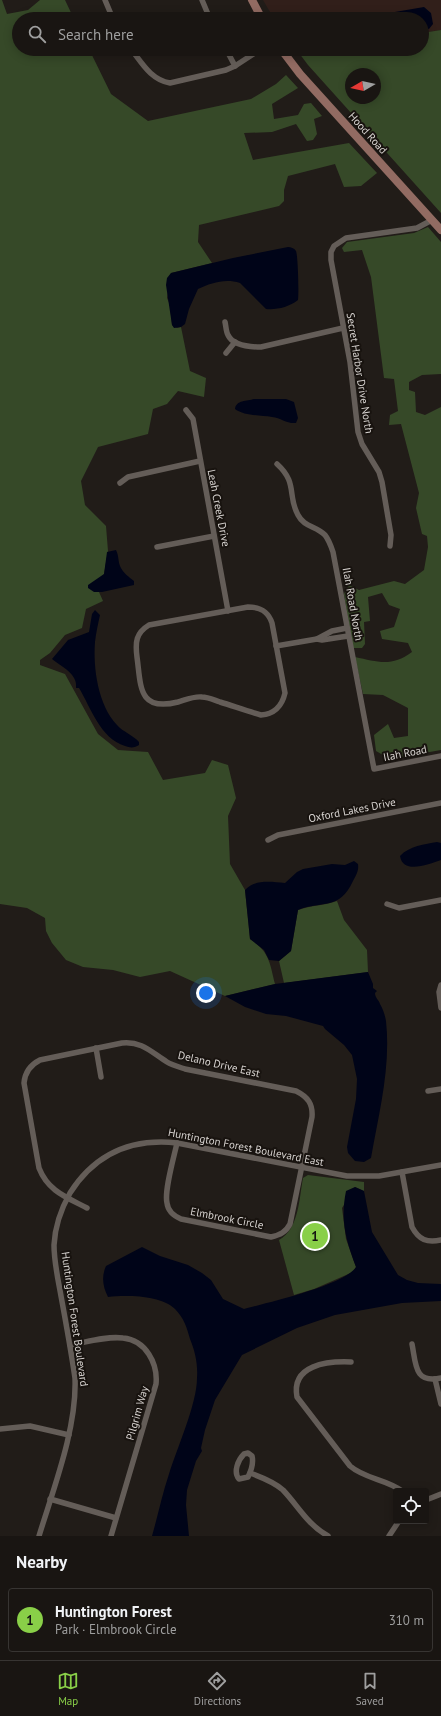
<!DOCTYPE html>
<meta charset="utf-8">
<style>
body{margin:0;font-family:"PT Sans",sans-serif;background:#221e1b;color:#f1f3f6}
.controls{position:absolute;right:12px;bottom:12px;display:grid;overflow:hidden;border-radius:4px;box-shadow:0 2px 10px #0003}
.controls button{width:36px;height:36px;display:grid;place-items:center;padding:0;border:0;border-bottom:1px solid #373432;background:#191512;color:#f1f3f6;font:20px sans-serif}
.compass{position:absolute;left:345px;top:68px;width:36px;height:36px;border-radius:50%;background:#191512;box-shadow:0 2px 10px #0003;rotate:261deg}
.you{position:absolute;left:206px;top:993px;width:14px;height:14px;margin:-10px;border:3px solid #fff;border-radius:50%;background:#1a73e8;box-shadow:0 0 0 6px #1a73e833}
.badge{display:grid;place-items:center;width:26px;height:26px;border-radius:50%;background:#89cf48;color:#111;font-size:13px;font-weight:700}
.pin{position:absolute;translate:-50% -50%;border:2px solid #fff;box-shadow:0 1px 4px #0006}
.list{margin:0;padding:0;list-style:none}
h2{display:flex;justify-content:space-between;align-items:center;height:52px;margin:0;padding:0 16px;font-size:17px}
h2 small{font-size:13px;font-weight:400;color:#9f9f9f}
.list li{display:grid;grid-template-columns:26px 1fr auto;gap:12px;align-items:center;box-sizing:border-box;height:64px;margin:0 8px 8px;padding:0 8px;border:1px solid #373432;border-radius:4px}
.list b{display:block;font-size:15px;white-space:nowrap}
.list p{margin:0;font-size:13px;white-space:nowrap;color:#9f9f9f}
.list em{font-size:13px;font-style:normal;color:#9f9f9f}
.icon{flex:none;width:22px;height:22px;fill:none;stroke:currentColor;stroke-width:2;stroke-linecap:round;stroke-linejoin:round}
.map{position:relative;flex:none;width:441px;height:1536px;overflow:hidden}
.search{position:absolute;background:#191512;box-shadow:0 2px 10px #0003;left:12px;right:12px;top:12px;height:44px;display:flex;align-items:center;gap:10px;box-sizing:border-box;padding:0 14px;border-radius:22px;color:#9f9f9f;font-size:15px}
.sheet{height:124px;background:#191512}
nav{display:flex;justify-content:space-around;align-items:center;box-sizing:border-box;height:56px;border-top:1px solid #373432;background:#191512;font-size:11px;color:#9f9f9f}
nav a{display:grid;justify-items:center;gap:2px}
nav .on{color:#89cf48}
.map>svg:first-child{display:block}
</style>
<div class="map">
<svg width="441" height="1536" viewBox="0 0 441 1536">
<rect width="100%" height="100%" fill="#211c18"/>
<!-- education -->
<path fill="#311f1a" d="M263,0H441V30L422,33V19H274Z"/>
<!-- green -->
<g fill="#364928" fill-rule="evenodd">
<path d="M0,0H2L7,14L28,10L40,0H65L74,19H19V49H89L111,94L148,121L251,99L276,84L286,75L298,88L272,104L274,119L298,115L304,104L311,103L322,116L314,119L317,134L313,140L307,141L296,124L272,132L244,133L253,160L349,143L377,173L361,186L344,187L335,164L288,176L284,190V201L279,206L199,225L198,242L212,263L171,273L167,298L170,305L172,325L177,328L181,327L190,371L206,378L204,397L178,391L167,404L153,409L148,434L98,447L81,481L85,505L106,526L108,551L104,574L94,592H99L103,601L86,609L82,628L65,635L50,653L40,660V665L65,674L98,734L118,750L148,752L163,780L205,773L212,760L228,765L236,798L228,816L230,864L245,890L250,939C269,951 270,963 275,984L225,996L170,971L140,977L113,970L83,967L66,960L52,943L46,931L45,918L27,908L0,904Z"/>
<path d="M441,30V213L308,65L296,49H422V33ZM351,74H375V98H351Z"/>
<path d="M428,227L441,242V374L422,375L409,382V390L415,392L416,412L425,415L441,407V750L390,759L376,751L374,735L388,724L394,738L408,736V708L383,695L363,694L355,657C378,662 392,667 412,652L408,643L382,639L380,631L394,627L400,609L389,605L382,593L368,597L370,621L364,622L365,644L362,648H352L344,594L349,585L359,590L394,581L405,584L424,570L428,547L427,536L422,534L416,508L419,493L401,424L389,425L390,415L398,411L394,379L384,378L371,277L362,250L344,252L342,248L347,242L414,233Z"/>
<path d="M337,901L344,920L367,950L368,972L284,983L279,961L291,951L298,910C311,905 324,906 337,901Z"/>
<path d="M308,1175L364,1182V1191L355,1187L342,1208L346,1239L356,1267L353,1272L314,1289L294,1295L279,1240C299,1229 299,1199 303,1178Z"/>
</g>
<!-- water -->
<g fill="#000418">
<path d="M424,7L431,13L433,24L429,29L422,30V19H354Z"/>
<path d="M288,247C291,247 294,248 296,251C298,256 299,293 298,300C289,307 277,310 266,309L240,283C225,278 211,283 198,289L189,309L185,324L181,327L174,328L172,325L166,285L167,278L171,273L233,258Z"/>
<path d="M254,399H286L294,402L298,418L296,423C287,424 281,418 272,417C260,415 244,416 235,409C236,400 247,401 254,399Z"/>
<path d="M116,550C119,556 118,561 120,566C123,573 129,577 134,581V585L102,592H94L88,588V585L104,574L107,552Z"/>
<path d="M95,610L100,615C98,624 96,633 95,642C93,668 98,705 117,725C123,732 133,735 139,742V745C135,748 130,748 125,746C100,738 91,708 79,688H76C78,674 62,667 52,659L68,640L89,632L92,614Z"/>
<path d="M437,842L441,843V860C429,864 403,875 400,856C409,846 425,844 437,842Z"/>
<path d="M354,861L358,864C359,871 356,875 353,881C339,911 323,900 298,910L291,951L279,961L269,960L264,950L250,939L245,890C255,879 271,882 285,883L297,872L303,869L332,864L345,865Z"/>
<path d="M368,972L373,984V988L377,991L375,993C375,998 379,1000 380,1004C383,1009 385,1015 386,1021C391,1067 379,1113 371,1158L364,1162L355,1161L348,1153L347,1147L356,1099L357,1079L352,1055L344,1045L325,1029L323,1026L286,1016L266,1014L245,1007L225,996L275,984Z"/>
<path d="M355,1187L364,1191L372,1232L398,1275L407,1280L418,1283L441,1284V1301L402,1303L335,1315L297,1328L242,1355L215,1400L205,1430L201,1448L202,1451L196,1461L187,1490L186,1505L189,1536H152C158,1515 162,1495 169,1474C177,1448 197,1404 197,1378C198,1364 195,1351 190,1339C187,1328 184,1318 175,1309C161,1295 126,1295 108,1297C103,1287 101,1277 106,1266L142,1247L160,1256L188,1265L202,1273L211,1280L223,1299L244,1309C266,1303 345,1285 356,1267C346,1240 340,1221 346,1191Z"/>
</g>
<g fill="none" stroke-linecap="round" stroke-linejoin="round">
<!-- street -->
<g stroke="#645d58" stroke-width="5.5">
<path d="M105,0L113,19"/>
<path d="M202,0L210,19"/>
<path d="M131,49C142,63 151,80 170,83L226,70L235,66L261,49"/>
<path d="M226,49L235,66"/>
<path d="M225,322C226,326 226,332 228,335C233,346 250,347 261,347L343,328"/>
<path d="M226,353L235,342"/>
<path d="M186,410L193,419L228,611"/>
<path d="M277,464C298,483 287,495 298,515C304,527 316,526 325,535C329,540 331,546 333,552L374,769L441,756"/>
<path d="M120,483L128,477L200,461"/>
<path d="M390,546L391,535L382,482L379,472L362,444L358,432L350,362L331,260V252L334,246L346,238L417,228L432,220"/>
<path d="M157,547L214,536"/>
<path d="M248,607C260,607 268,611 272,623L285,693C282,706 275,714 261,715C247,711 233,706 220,702C214,700 208,697 202,697C194,696 185,700 178,702C138,712 141,686 137,657C135,642 136,633 149,625Z"/>
<path d="M317,639L322,640L348,636"/>
<path d="M276,646L317,639L332,631L347,628"/>
<path d="M268,840L278,835L441,803"/>
<path d="M387,904L399,908L441,900"/>
<path d="M441,985L439,992L441,1008"/>
<path d="M96,1048L101,1077"/>
<path d="M428,1091L441,1089"/>
<path d="M402,1172L412,1227C419,1240 427,1243 441,1240"/>
<path d="M87,1208C66,1197 48,1191 39,1168L24,1083C25,1072 30,1065 40,1060L122,1043C142,1041 151,1052 167,1062C172,1065 179,1067 185,1069L296,1091C308,1097 313,1104 312,1117L290,1224C286,1232 280,1235 271,1237L181,1219C174,1216 168,1212 167,1203C164,1191 174,1157 177,1143"/>
<path d="M412,1344C416,1364 414,1384 441,1378"/>
<path d="M70,1345C87,1342 106,1336 123,1338C146,1340 158,1364 156,1384L111,1536"/>
<path d="M351,1362C327,1361 291,1365 297,1397L350,1466C365,1479 386,1479 402,1491"/>
<path d="M435,1379L441,1404"/>
<path d="M0,1429L30,1426L69,1435"/>
<path d="M248,1453L252,1456C254,1464 251,1471 248,1477L239,1479C233,1472 238,1460 244,1454Z"/>
<path d="M250,1473C261,1477 274,1482 283,1490C299,1507 307,1524 328,1536"/>
<path d="M50,1499L116,1518"/>
<path d="M426,1500L441,1494"/>
<path d="M39,1536C54,1487 77,1428 75,1378C71,1351 66,1323 61,1296C58,1279 54,1262 54,1245C55,1226 61,1209 70,1193C95,1154 131,1138 177,1143L347,1176H379L441,1165"/>
<path d="M389,1536L399,1521"/>
</g>
<!-- secondary -->
<g stroke="#926b62" stroke-width="8">
<path d="M252,0L262,19"/>
<path d="M281,49L300,74L441,230"/>
</g>
</g>
<g text-anchor="middle" dominant-baseline="central" stroke-width="4" stroke-linejoin="round" paint-order="stroke">
<!-- street labels -->
<g font-size="11" fill="#d8d4d1" stroke="#18130f">
<text transform="translate(368 133) rotate(48)">Hood Road</text>
<text transform="translate(360 373) rotate(81)">Secret Harbor Drive North</text>
<text transform="translate(219 508) rotate(79)">Leah Creek Drive</text>
<text transform="translate(353 604) rotate(80)">Ilah Road North</text>
<text transform="translate(405 753) rotate(-11)">Ilah Road</text>
<text transform="translate(352 810) rotate(-11)">Oxford Lakes Drive</text>
<text transform="translate(219 1064) rotate(13)">Delano Drive East</text>
<text transform="translate(246 1147) rotate(11)">Huntington Forest Boulevard East</text>
<text transform="translate(227 1218) rotate(11)">Elmbrook Circle</text>
<text transform="translate(75 1319) rotate(82)">Huntington Forest Boulevard</text>
<text transform="translate(137 1413) rotate(-74)">Pilgrim Way</text>
</g>
</g>
</svg>
<div class="controls">
<button><svg class="icon" aria-label="locate" viewBox="0 0 24 24"><circle cx="12" cy="12" r="6"/><path d="M12 2v4M12 18v4M2 12h4M18 12h4"/></svg></button>
</div>
<svg class="compass" viewBox="-18 -18 36 36"><path d="M0-13l5 13h-10z" fill="#e53935"/><path d="M0 13l5-13h-10z" fill="#9f9f9f"/></svg>
<div class="you"></div>
<div class="pin badge" style="left:315px;top:1236px">1</div>
<div class="search"><svg class="icon" aria-label="search" viewBox="0 0 24 24"><circle cx="10" cy="10" r="6"/><path d="M15 15l6 6"/></svg>Search here</div>
</div>
<section class="sheet">
<h2>Nearby<small></small></h2>
<ul class="list">
<li><span class="badge">1</span><div><b>Huntington Forest</b><p>Park · Elmbrook Circle</p></div><em>310 m</em></li>
</ul>
</section>
<nav>
<a class="on"><svg class="icon" aria-label="map" viewBox="0 0 24 24"><path d="M3 6l6-2 6 2 6-2v14l-6 2-6-2-6 2zM9 4v14M15 6v14"/></svg>Map</a>
<a><svg class="icon" aria-label="directions" viewBox="0 0 24 24"><path d="M12 3l9 9-9 9-9-9zM9 14v-3h6M13 9l2 2-2 2"/></svg>Directions</a>
<a><svg class="icon" aria-label="saved" viewBox="0 0 24 24"><path d="M7 4h10v16l-5-4-5 4z"/></svg>Saved</a>
</nav>
